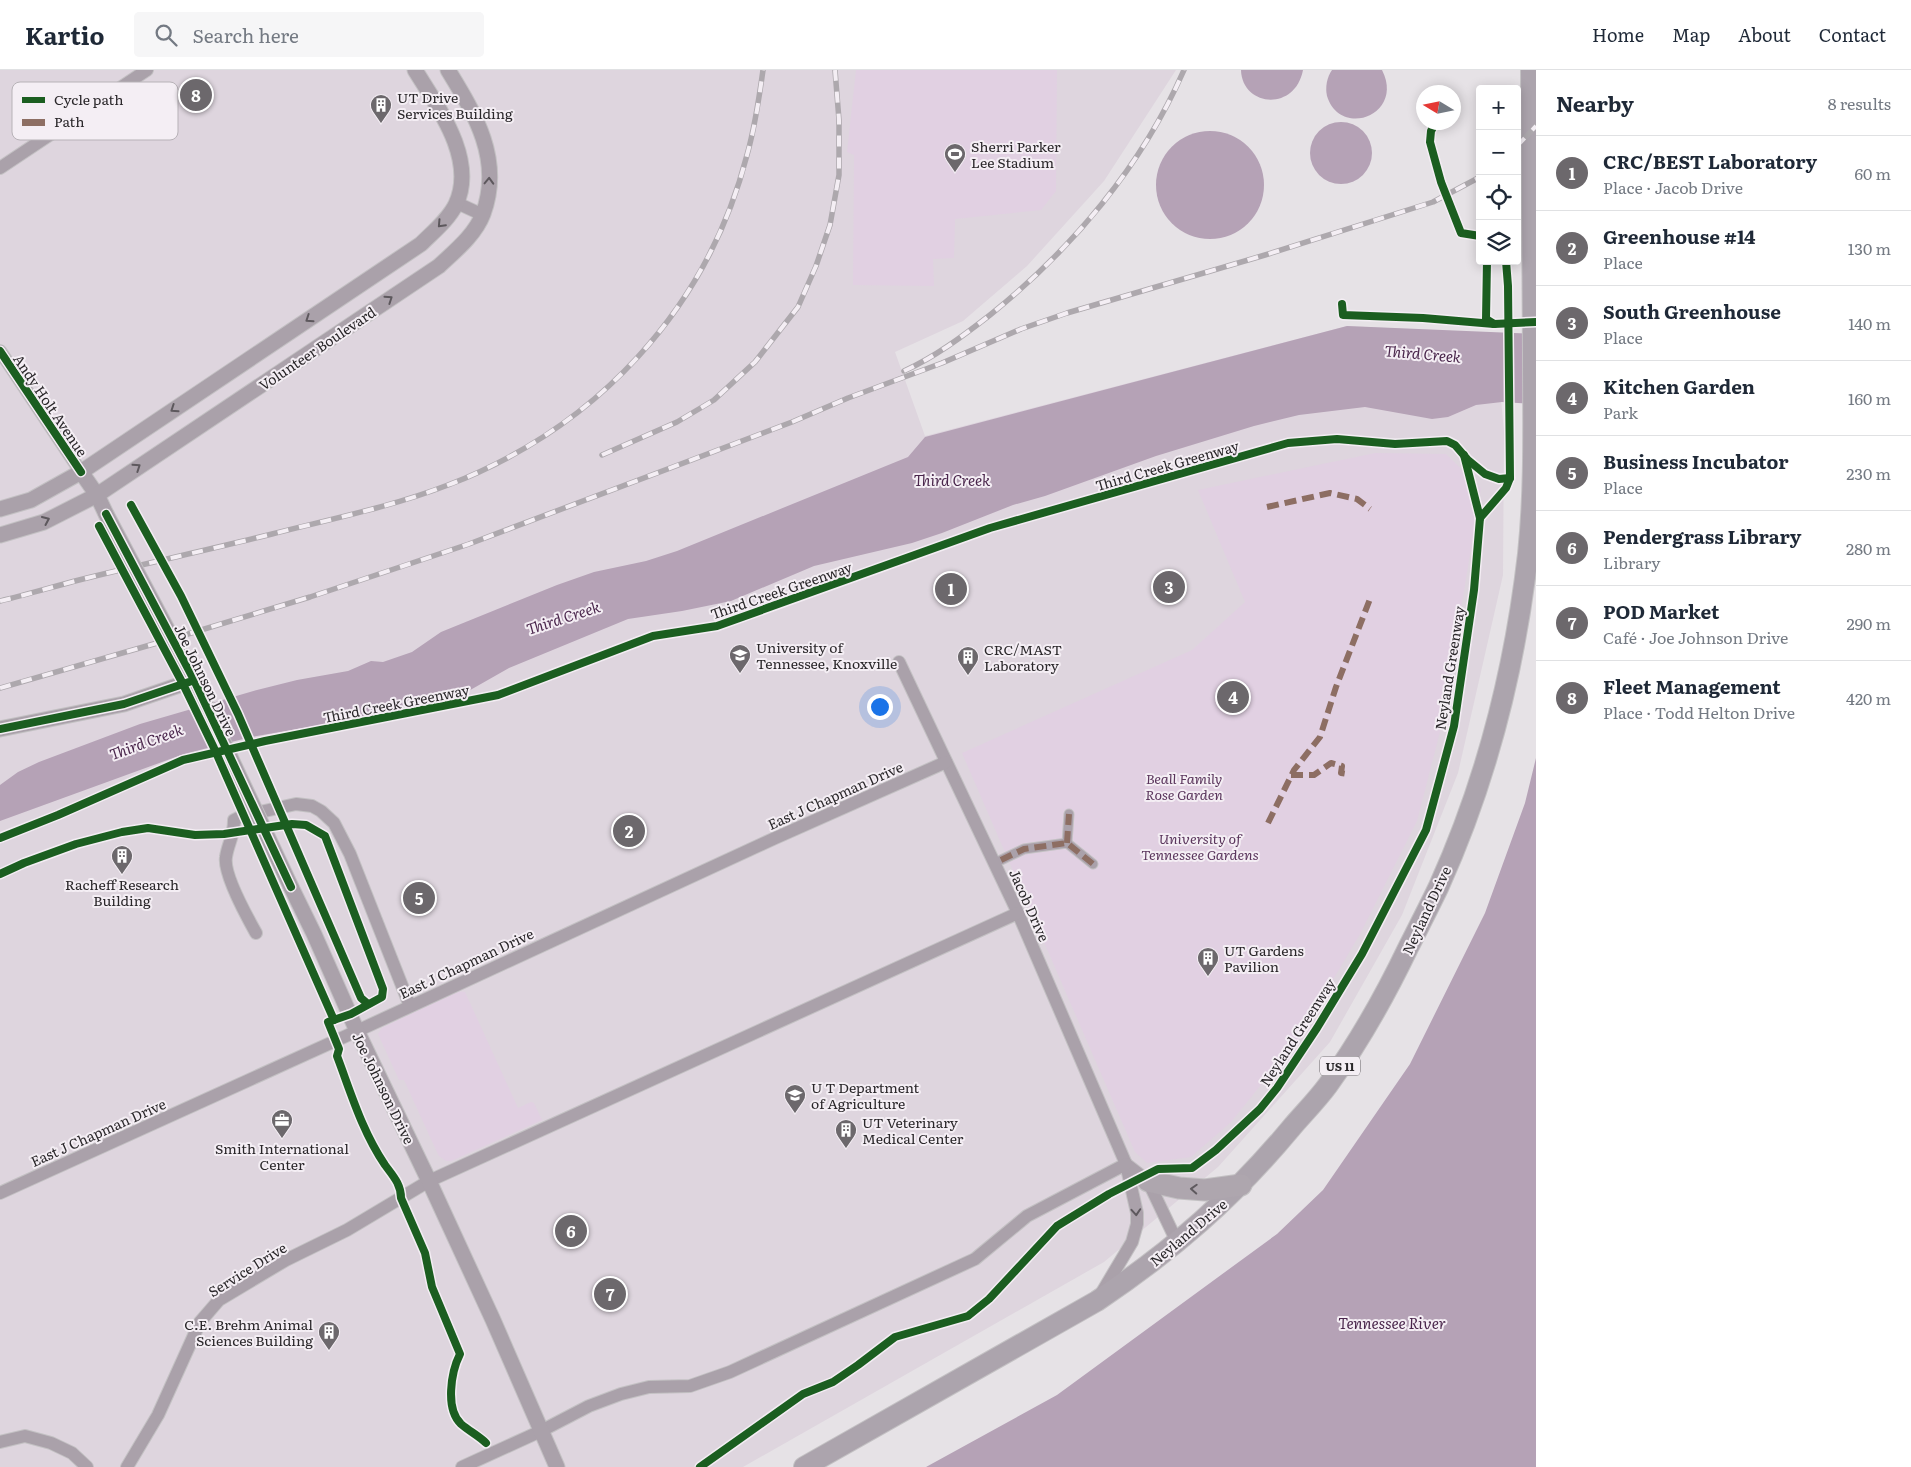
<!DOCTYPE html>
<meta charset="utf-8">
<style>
body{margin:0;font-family:Literata,serif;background:#f6f6f7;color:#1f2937}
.controls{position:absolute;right:15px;top:15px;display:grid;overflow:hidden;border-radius:5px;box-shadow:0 2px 12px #0003}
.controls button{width:45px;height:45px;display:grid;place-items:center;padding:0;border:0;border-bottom:1px solid #e0e1e3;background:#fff;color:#1f2937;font:25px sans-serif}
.compass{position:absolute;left:1416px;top:15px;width:45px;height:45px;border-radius:50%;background:#fff;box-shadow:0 2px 12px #0003;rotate:280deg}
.you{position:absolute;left:879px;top:636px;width:18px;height:18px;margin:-12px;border:4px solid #fff;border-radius:50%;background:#1a73e8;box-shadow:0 0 0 8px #1a73e833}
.badge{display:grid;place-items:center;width:32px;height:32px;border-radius:50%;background:#6c686c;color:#fff;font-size:16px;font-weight:700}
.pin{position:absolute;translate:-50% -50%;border:2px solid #fff;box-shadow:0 1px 5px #0006}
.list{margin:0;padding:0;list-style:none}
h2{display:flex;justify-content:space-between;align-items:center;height:65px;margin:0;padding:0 20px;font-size:21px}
h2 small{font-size:16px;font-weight:400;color:#747a83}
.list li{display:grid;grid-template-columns:32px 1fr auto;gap:15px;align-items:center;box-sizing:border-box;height:75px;padding:0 20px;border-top:1px solid #e0e1e3}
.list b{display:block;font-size:19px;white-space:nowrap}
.list p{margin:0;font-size:16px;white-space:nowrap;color:#747a83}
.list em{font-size:16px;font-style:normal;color:#747a83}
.icon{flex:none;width:28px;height:28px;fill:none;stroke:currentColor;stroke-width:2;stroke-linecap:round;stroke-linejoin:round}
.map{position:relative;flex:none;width:1536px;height:1397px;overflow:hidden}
header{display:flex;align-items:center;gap:30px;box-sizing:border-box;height:70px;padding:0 25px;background:#fff;border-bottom:1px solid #e0e1e3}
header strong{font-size:24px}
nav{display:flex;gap:28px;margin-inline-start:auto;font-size:18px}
.search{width:350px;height:45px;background:#f6f6f7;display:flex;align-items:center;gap:12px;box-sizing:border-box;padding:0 18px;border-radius:5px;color:#747a83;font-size:19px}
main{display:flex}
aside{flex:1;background:#fff}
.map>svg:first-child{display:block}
</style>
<header>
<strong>Kartio</strong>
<div class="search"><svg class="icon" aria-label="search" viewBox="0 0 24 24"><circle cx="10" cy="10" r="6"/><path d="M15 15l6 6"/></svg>Search here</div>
<nav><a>Home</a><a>Map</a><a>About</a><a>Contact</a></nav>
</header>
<main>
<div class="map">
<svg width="1536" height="1397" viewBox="0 0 1536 1397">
<rect width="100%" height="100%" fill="#e6e2e6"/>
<!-- built -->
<path fill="#ded5de" d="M0,0H1176L1104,111L1027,196L963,251L895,282L925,366L1347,256L1495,263L1504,362L1503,505L1458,703L1402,845L1330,972L1218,1097L1104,1192L743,1397H0Z"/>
<!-- green -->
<g fill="#e1d0e2">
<path d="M856,0H1057L1056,121L1041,140L955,149L954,188L933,189L934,216L853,215L854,85L847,82Z"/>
<path d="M1375,383L1446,384L1481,418L1442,654L1417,751L1360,864L1298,969L1231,1052L1191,1087L1147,1093L1135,1082L962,683L1192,580L1245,532L1198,420Z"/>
<path d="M457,921L465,922L518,1038L531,1032L534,1033L542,1050L451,1091H446L439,1086L436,1080L404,1010H399L378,964L382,958Z"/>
</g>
<!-- water -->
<g fill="#b5a2b6">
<path d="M1241,0H1303C1295,42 1242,37 1241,0Z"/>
<path d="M1332,0H1382C1405,45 1340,69 1327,26C1325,17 1327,7 1332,0Z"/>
<circle cx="1341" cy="83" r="31"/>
<circle cx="1210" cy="115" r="54"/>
<path d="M1347,256L1536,264V334L1502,332L1476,335L1448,347L1432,349L1365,337L1299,345L1254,356L1156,386L1045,426L1013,435L942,463L912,473L814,496L731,531L682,541L628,549L509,598L465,623L422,628L378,645L251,667L184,684L0,751V715L18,702L39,692L140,654L257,620L297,610L348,601L371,591L383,592L412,582L441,562L557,515L594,502L646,491L677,481L908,387L925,367Z"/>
<path d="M1536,688V1397H926L1057,1325L1277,1164L1323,1120L1410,994L1485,843L1525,733Z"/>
</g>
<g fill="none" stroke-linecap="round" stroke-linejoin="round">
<!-- pedestrian casing -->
<g stroke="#c3c1c3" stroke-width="11">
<g id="pedestrian">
<path d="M1067,773L1069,744"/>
<path d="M1001,790L1024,779L1067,773L1093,794"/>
</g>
</g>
<!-- minor casing -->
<g stroke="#c3c1c3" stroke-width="14">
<g id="minor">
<path d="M0,98L147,0"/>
<path d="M457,133L483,145"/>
<path d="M0,281L81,402"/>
<path d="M899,592L1018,843L1126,1094L1137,1143V1154L1132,1172L1101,1224"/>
<path d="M256,863C247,847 223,804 226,787C228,773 234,767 234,750L242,746L296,734L312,736L321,741L334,753L350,784L410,936"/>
<path d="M1126,1094L1148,1111L1177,1172"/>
<path d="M0,1123L357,961L773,769L946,692"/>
<path d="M0,1372L25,1366L51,1373L72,1383L87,1397"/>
<path d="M127,1397L158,1345L200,1252L219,1230L286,1190L347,1160L429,1111L1018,843"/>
<path d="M462,1397L541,1361L589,1336L621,1324L649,1317L690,1316L730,1302L975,1189L1027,1146L1126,1094"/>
</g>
</g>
<!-- tertiary casing -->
<g stroke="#c3c1c3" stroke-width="17">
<g id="tertiary">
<path d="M81,402L97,425L106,444"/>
<path d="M0,439L31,430L81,402L421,174C433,162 449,149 456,134C477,89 437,36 415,0"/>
<path d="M0,465L44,452L97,425L439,196C455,181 475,165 483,144C503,90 475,44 448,0"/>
<path d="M0,659L124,634L194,610"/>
<path d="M291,817L314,864L357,961L429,1111L493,1250L557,1397"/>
</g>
</g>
<!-- primary casing -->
<g stroke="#c3c1c3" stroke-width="22">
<path id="primary" d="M804,1397L1097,1231C1173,1180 1233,1128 1292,1057C1304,1043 1317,1030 1328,1015C1359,972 1385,926 1408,878C1418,858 1429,837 1439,816C1486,712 1515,597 1528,484C1535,417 1533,350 1533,283C1533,189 1531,94 1531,0"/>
</g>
<!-- trunk casing -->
<g stroke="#c3c1c3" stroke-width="23">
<path id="trunk" d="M1148,1111L1179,1118L1205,1120L1241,1115"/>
</g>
<!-- pedestrian -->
<use href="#pedestrian" stroke="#aaa1aa" stroke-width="9"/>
<!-- minor -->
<use href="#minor" stroke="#aaa1aa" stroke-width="12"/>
<!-- tertiary -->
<use href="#tertiary" stroke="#aaa1aa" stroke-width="15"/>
<!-- primary -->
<use href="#primary" stroke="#aca4ad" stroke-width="20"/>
<!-- trunk -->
<use href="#trunk" stroke="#aea6ae" stroke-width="21"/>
<!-- rail casing -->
<g stroke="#ada8ad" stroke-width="5.5">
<g id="rail">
<path d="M1517,76L1536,56"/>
<path d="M904,301C935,287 963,266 990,245C1072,179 1142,96 1184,0"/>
<path d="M602,385L677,352L714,330L755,292L798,237L816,196L830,155L839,105V50L835,0"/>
<path d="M0,531C26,525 52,517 79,510C143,494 208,480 272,464C331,449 391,437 448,415C596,358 707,240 747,85C755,57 759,29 763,0"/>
<path d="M0,618L178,567L310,527L469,474L792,352L848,328L942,293L1021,259L1067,243L1265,185L1433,132L1480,107"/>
</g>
</g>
<!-- rail -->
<use href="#rail" stroke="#f4eef4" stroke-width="4" stroke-dasharray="11" stroke-linecap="butt"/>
<!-- tertiary-bridge casing -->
<g stroke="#c3c1c3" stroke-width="17" stroke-linecap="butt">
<path id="tertiary-bridge" d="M106,444L194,610L291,817"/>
</g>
<!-- tertiary-bridge -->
<use href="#tertiary-bridge" stroke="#aaa1aa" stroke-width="15"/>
<!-- quiet -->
<g stroke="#8d6e63" stroke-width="6" stroke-dasharray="12 6" stroke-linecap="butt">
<path d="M1267,437L1330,423L1357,429L1370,439"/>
<path d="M1291,705H1314L1331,693L1342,696L1341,703L1347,704"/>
<path d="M1268,753L1294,700L1320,667L1336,617L1370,529"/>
<path d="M1067,773L1069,744"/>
<path d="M1001,790L1024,779L1067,773L1093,794"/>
</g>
<!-- cycleway casing -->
<g stroke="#f4eef4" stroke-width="11">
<g id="cycleway">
<path d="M1436,52L1431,61L1430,72L1441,112L1461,163L1480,166"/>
<path d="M1487,191L1486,249L1494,254L1536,252"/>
<path d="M1342,234L1343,245L1423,248L1494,254"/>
<path d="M0,281L81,402"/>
<path d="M1464,385L1480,448"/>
<path d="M131,435L181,526L238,644L361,928L368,934"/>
<path d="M106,444L194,610L291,817"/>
<path d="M99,456L183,614L214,678L334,950"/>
<path d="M0,659L124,634L189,612"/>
<path d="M0,768L58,745L183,690L265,671L498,625L653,566L717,556L990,458L1288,373L1337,369L1395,374L1447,371L1455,375L1468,390L1485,404L1499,409L1510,408"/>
<path d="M0,804L24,793L76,774L122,762L148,758L195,765L224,764L292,754L306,755L325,766L383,919L382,927L351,944L328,952L339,979L337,986C351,1023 362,1061 385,1095C393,1106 401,1114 401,1128L425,1183L432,1217L460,1284C451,1302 445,1339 461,1354C469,1361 479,1366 486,1373"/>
<path d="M700,1397L803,1324L833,1312L858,1295L895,1267L968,1246L989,1229L1057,1156L1109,1124L1158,1099L1192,1098L1216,1080L1260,1039L1277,1018L1317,958L1362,884L1426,760L1454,656L1474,520L1480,448L1506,418L1510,408L1508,216L1506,191"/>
</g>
</g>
<!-- cycleway -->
<use href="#cycleway" stroke="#1b5e20" stroke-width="8"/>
</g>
<!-- one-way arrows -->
<defs><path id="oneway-chevron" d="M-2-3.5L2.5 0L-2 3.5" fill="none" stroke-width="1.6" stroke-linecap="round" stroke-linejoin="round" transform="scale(1.25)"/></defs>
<g stroke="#5d585d">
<use href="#oneway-chevron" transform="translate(489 111) rotate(-88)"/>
<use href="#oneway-chevron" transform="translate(441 154) rotate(133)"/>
<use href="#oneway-chevron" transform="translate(389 229) rotate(-34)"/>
<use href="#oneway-chevron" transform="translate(309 249) rotate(146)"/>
<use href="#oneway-chevron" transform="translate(174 339) rotate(146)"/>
<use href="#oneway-chevron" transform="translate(137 397) rotate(-34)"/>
<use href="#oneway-chevron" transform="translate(46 450) rotate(-24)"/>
<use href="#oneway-chevron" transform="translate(1136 1142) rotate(86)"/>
</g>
<use stroke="#5f5a5f" href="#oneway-chevron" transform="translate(1194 1119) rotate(-177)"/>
<!-- icons -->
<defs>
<g id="building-pin" transform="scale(1.125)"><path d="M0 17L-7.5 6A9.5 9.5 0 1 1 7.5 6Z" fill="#6c686c" stroke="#f4eef4"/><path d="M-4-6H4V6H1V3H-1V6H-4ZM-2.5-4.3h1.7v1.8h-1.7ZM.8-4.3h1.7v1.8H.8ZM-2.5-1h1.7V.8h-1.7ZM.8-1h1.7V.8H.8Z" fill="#fff"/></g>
<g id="stadium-pin" transform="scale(1.125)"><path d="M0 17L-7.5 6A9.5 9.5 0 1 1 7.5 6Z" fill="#6c686c" stroke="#f4eef4"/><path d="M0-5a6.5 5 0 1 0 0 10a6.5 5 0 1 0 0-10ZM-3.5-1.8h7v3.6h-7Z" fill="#fff"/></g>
<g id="university-pin" transform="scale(1.125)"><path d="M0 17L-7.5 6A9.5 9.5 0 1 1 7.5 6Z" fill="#6c686c" stroke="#f4eef4"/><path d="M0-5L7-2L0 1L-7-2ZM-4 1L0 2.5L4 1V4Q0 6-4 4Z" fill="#fff"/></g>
<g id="school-pin" transform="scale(1.125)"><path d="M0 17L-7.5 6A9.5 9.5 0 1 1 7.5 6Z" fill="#6c686c" stroke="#f4eef4"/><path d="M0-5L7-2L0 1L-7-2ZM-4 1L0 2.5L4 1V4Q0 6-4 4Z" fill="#fff"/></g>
<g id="office-pin" transform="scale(1.125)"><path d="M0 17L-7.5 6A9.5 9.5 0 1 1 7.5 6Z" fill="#6c686c" stroke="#f4eef4"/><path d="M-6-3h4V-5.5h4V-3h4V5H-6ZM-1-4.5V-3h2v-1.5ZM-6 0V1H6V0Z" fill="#fff"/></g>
</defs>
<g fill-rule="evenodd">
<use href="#building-pin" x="381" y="35"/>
<use href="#stadium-pin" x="955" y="84"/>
<use href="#university-pin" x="740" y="585"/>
<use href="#building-pin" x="968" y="587"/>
<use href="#building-pin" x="122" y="786"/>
<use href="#building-pin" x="1208" y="888"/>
<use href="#school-pin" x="795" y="1025"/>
<use href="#office-pin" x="282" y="1050"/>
<use href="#building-pin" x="846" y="1060"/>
<use href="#building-pin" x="329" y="1262"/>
</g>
<g text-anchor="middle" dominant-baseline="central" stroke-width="4" stroke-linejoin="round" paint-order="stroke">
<!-- shield labels -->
<rect fill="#f4eef4" stroke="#676367" stroke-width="1" x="1320" y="986.5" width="40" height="19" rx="4"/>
<g font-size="12" font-weight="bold" fill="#2a272a">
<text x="1340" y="996">US 11</text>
</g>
<!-- poi labels -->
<g font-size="14" fill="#2a272a" stroke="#f4eef4" text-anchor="start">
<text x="397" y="27">UT Drive<tspan x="397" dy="16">Services Building</tspan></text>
<text x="971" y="76">Sherri Parker<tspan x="971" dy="16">Lee Stadium</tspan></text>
<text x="756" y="577">University of<tspan x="756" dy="16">Tennessee, Knoxville</tspan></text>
<text x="984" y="579">CRC/MAST<tspan x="984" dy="16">Laboratory</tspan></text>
<text x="122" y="814" text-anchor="middle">Racheff Research<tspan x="122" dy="16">Building</tspan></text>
<text x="1224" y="880">UT Gardens<tspan x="1224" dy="16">Pavilion</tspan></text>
<text x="811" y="1017">U T Department<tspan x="811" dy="16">of Agriculture</tspan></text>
<text x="862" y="1052">UT Veterinary<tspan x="862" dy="16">Medical Center</tspan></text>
<text x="282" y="1078" text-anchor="middle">Smith International<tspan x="282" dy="16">Center</tspan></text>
<text x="313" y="1254" text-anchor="end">C.E. Brehm Animal<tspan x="313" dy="16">Sciences Building</tspan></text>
</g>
<!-- street labels -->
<g font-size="14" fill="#2a272a" stroke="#f4eef4">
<text transform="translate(317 278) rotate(-34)">Volunteer Boulevard</text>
<text transform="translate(51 335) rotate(56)">Andy Holt Avenue</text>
<text transform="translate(1167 395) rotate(-16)">Third Creek Greenway</text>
<text transform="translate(781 520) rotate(-19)">Third Creek Greenway</text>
<text transform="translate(1449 598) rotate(-81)">Neyland Greenway</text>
<text transform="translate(206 610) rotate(64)">Joe Johnson Drive</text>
<text transform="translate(396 633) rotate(-11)">Third Creek Greenway</text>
<text transform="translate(835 725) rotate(-24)">East J Chapman Drive</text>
<text transform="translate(1030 835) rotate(66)">Jacob Drive</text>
<text transform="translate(1426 840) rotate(-65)">Neyland Drive</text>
<text transform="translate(466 893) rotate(-25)">East J Chapman Drive</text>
<text transform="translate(1297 962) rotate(-57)">Neyland Greenway</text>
<text transform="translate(384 1018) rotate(64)">Joe Johnson Drive</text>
<text transform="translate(98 1062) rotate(-24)">East J Chapman Drive</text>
<text transform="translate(1188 1162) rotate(-40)">Neyland Drive</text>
<text transform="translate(247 1199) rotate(-32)">Service Drive</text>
</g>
<!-- park labels -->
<g font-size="14" font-style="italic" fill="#5a355c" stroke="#f4eef4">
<text x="1184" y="708">Beall Family<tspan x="1184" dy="16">Rose Garden</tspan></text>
<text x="1200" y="768">University of<tspan x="1200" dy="16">Tennessee Gardens</tspan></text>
</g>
<!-- water labels -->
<g font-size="15" font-style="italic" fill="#49254b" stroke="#f4eef4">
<text transform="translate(1423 283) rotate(5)">Third Creek</text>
<text x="952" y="409">Third Creek</text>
<text transform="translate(563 547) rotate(-18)">Third Creek</text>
<text transform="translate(146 671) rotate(-20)">Third Creek</text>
<text x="1392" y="1252">Tennessee River</text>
</g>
</g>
<!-- legend -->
<rect x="12" y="12" width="166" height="58" rx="8" fill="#f4eef4" stroke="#b7b2b7" stroke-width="1"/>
<rect x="22" y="27" width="23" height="6" fill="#1b5e20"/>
<rect x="22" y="49" width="23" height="7" fill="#8d6e63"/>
<g font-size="14" fill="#2a272a">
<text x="54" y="35">Cycle path</text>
<text x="54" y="57">Path</text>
</g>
</svg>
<div class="controls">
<button>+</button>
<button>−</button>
<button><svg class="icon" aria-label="locate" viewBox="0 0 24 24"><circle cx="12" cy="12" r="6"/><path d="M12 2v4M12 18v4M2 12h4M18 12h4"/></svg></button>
<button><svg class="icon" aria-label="layers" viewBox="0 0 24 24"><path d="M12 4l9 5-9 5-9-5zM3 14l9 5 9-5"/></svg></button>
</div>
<svg class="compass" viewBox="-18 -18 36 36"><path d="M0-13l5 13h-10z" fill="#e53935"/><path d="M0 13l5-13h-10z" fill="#747a83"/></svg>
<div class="you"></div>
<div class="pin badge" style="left:951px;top:519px">1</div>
<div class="pin badge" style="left:629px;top:761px">2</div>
<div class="pin badge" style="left:1169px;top:517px">3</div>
<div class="pin badge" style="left:1233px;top:627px">4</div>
<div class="pin badge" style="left:419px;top:828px">5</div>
<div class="pin badge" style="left:571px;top:1161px">6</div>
<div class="pin badge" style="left:610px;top:1224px">7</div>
<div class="pin badge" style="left:196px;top:25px">8</div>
</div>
<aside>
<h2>Nearby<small>8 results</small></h2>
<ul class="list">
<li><span class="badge">1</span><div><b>CRC/BEST Laboratory</b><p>Place · Jacob Drive</p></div><em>60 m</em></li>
<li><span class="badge">2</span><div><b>Greenhouse #14</b><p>Place</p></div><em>130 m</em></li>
<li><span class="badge">3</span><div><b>South Greenhouse</b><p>Place</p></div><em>140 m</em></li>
<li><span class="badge">4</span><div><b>Kitchen Garden</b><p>Park</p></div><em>160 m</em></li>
<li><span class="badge">5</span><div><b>Business Incubator</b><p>Place</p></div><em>230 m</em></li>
<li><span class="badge">6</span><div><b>Pendergrass Library</b><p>Library</p></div><em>280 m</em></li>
<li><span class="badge">7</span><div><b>POD Market</b><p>Café · Joe Johnson Drive</p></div><em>290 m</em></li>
<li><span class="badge">8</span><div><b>Fleet Management</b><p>Place · Todd Helton Drive</p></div><em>420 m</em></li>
</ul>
</aside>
</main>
